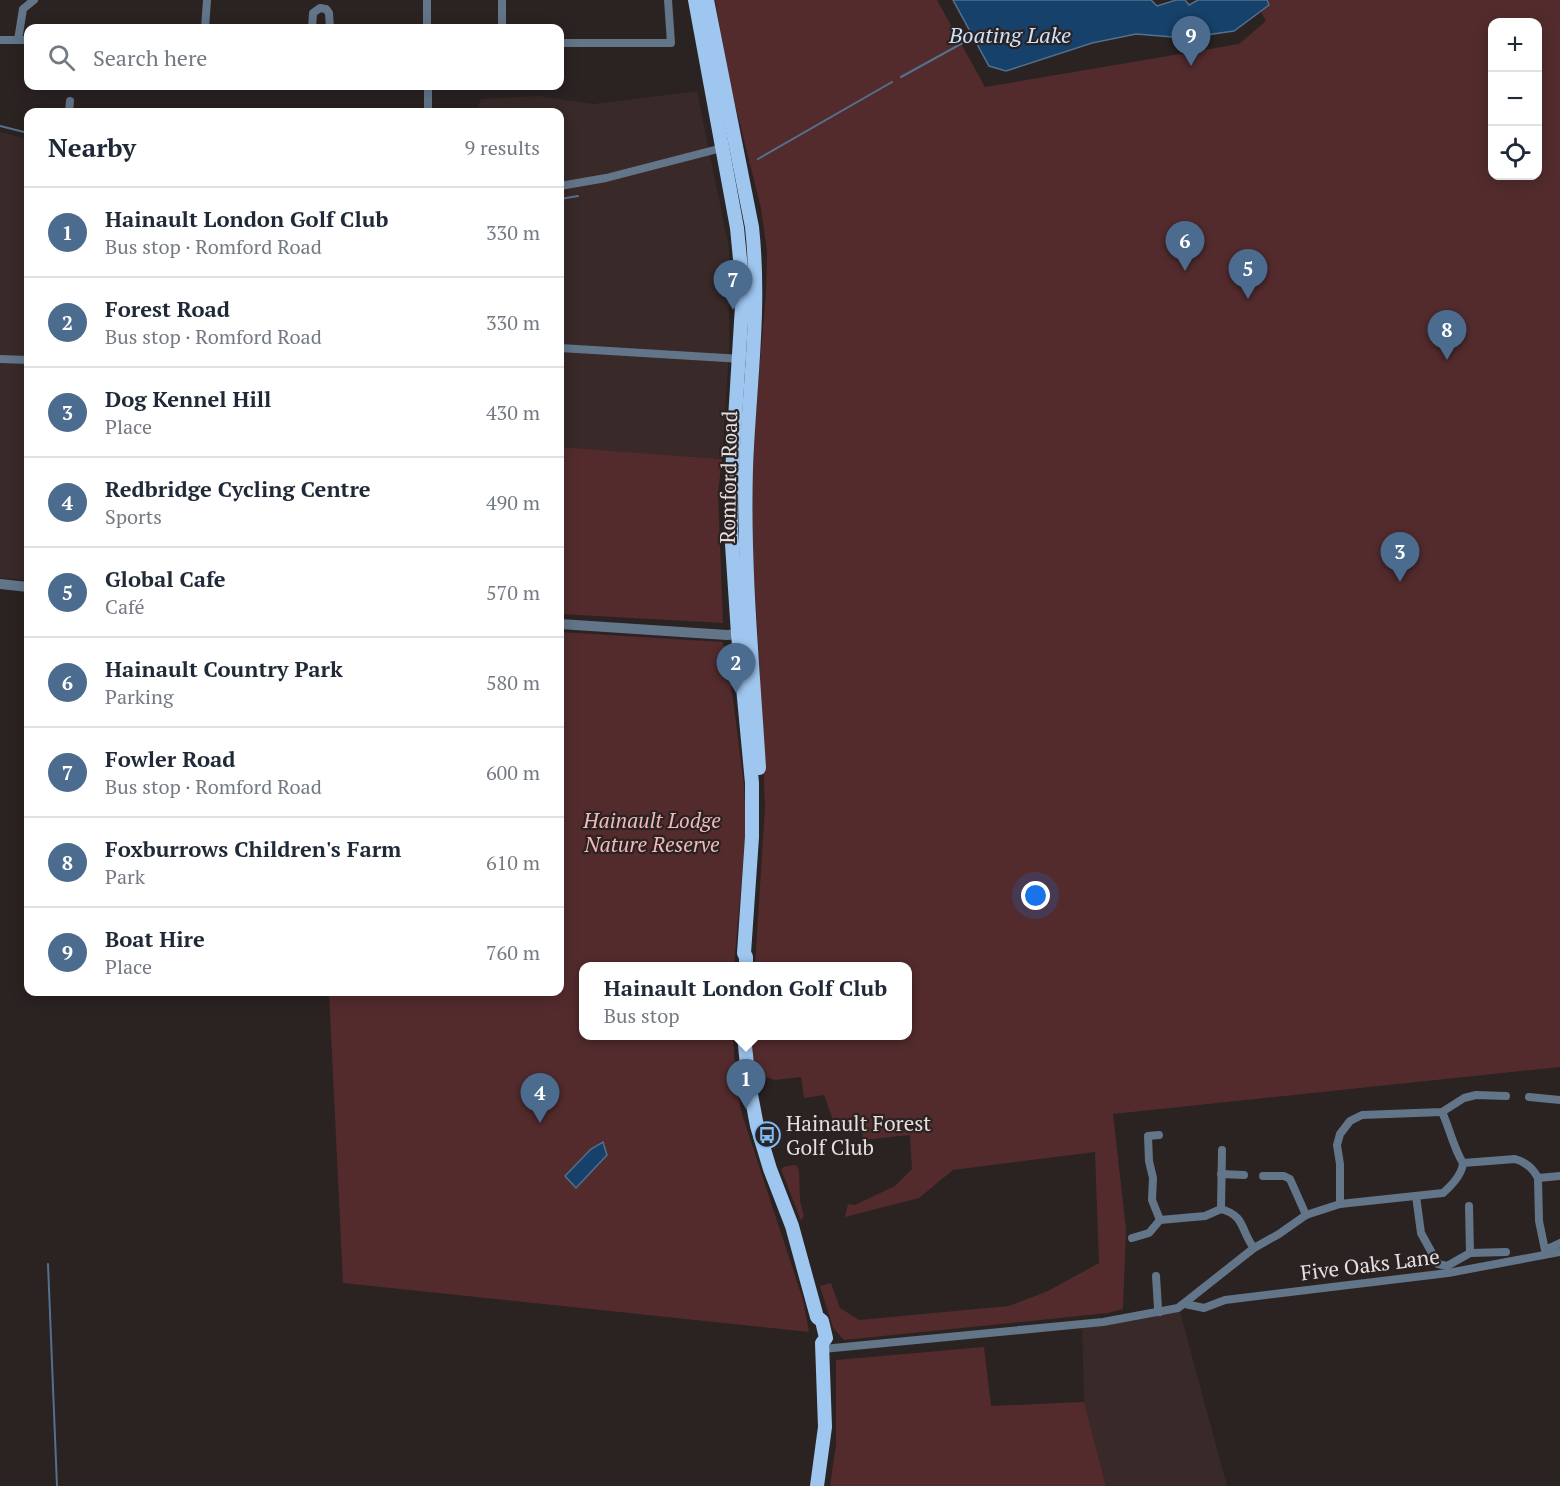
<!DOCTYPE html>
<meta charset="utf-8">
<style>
body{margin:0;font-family:"PT Serif",serif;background:#f2f2f3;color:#1f2937}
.controls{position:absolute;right:18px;top:18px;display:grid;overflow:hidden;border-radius:12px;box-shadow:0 3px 15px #0003}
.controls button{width:54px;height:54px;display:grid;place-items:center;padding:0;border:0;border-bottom:2px solid #e0e1e3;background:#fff;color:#1f2937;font:30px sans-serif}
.you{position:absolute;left:1036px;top:896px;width:21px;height:21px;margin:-15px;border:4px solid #fff;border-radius:50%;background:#1a73e8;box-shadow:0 0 0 9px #1a73e833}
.badge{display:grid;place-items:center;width:39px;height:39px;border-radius:50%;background:#4b6b8f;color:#fff;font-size:20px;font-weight:700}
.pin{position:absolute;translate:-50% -50px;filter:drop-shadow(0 2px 3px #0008)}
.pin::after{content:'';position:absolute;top:32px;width:21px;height:18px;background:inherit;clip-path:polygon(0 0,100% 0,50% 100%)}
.popup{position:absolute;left:579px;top:962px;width:333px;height:78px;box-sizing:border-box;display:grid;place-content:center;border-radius:12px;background:#fff;filter:drop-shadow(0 2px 4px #0005);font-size:20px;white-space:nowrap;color:#747a83}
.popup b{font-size:22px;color:#1f2937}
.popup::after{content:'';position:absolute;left:50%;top:100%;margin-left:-12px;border:12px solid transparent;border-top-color:#fff}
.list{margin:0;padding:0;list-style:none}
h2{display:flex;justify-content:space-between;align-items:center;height:78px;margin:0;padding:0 24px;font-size:26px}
h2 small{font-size:20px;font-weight:400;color:#747a83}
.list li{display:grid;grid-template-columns:39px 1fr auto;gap:18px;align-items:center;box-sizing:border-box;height:90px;padding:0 24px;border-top:2px solid #e0e1e3}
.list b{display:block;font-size:22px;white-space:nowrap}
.list p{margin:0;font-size:20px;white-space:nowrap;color:#747a83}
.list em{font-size:20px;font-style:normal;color:#747a83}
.icon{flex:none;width:33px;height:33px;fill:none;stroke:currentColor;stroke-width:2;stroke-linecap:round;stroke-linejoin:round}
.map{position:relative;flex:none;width:1560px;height:1486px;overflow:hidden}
.search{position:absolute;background:#fff;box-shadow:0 3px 15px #0003;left:24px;top:24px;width:540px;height:66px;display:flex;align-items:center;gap:15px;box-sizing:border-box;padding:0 21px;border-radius:12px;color:#747a83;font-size:22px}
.panel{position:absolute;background:#fff;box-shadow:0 3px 15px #0003;left:24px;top:108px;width:540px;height:888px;border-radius:12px}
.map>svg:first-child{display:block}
</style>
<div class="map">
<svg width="1560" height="1486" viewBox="0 0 1560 1486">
<rect width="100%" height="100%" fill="#2b2222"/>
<!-- built -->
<g fill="#392929">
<path d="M697,91L729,248V353L722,459L560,447V112H477L481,99L539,96L593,104Z"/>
<path d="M0,132L28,139V580L0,578Z"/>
<path d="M1180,1312L1227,1486H1106L1084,1402L1082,1327Z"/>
</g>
<!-- green -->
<g fill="#532b2d" fill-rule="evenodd">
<path d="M715,0H937L985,87L1239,44L1266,21L1261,12L1269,5L1268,0H1560V1067L1113,1114L1126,1229L1123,1309L1108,1313L844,1340L833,1328L820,1286L831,1283L840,1308L859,1320L1009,1306L1048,1291L1099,1263L1095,1152L953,1170L919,1198L845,1217L848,1204L855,1205L895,1186L912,1169L910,1135L863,1140L861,1118L833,1120L824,1095L804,1098L801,1077L775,1080L754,1073L752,1036H908V966H755L765,806L758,638L753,564L752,484L756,410L766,292L767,251L761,208L730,84ZM1492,22H1538V176H1492Z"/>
<path d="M560,447L722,459L718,493L723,623L560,614Z"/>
<path d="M560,632L722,642L727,653L744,785L746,829L734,966H584V1036H733L736,1084L742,1114L803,1300L809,1332L343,1283L329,992H560Z"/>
<path d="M796,1165L799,1170L800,1201L804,1216L801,1221L781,1169L786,1166Z"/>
<path d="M984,1347L991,1406L1084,1402L1106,1486H830L836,1444V1360Z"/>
</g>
<!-- water -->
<g fill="#16416a" stroke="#54708d" stroke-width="1.5">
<path d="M953,0H1151L1157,6L1176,0H1185L1189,5L1198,0H1267L1269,5L1234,31L1185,38L1136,34L1092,43L1006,71L989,66Z"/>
<path d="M603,1142L607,1155L576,1188L565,1176L591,1149Z"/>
</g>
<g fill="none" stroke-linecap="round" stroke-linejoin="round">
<!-- stream -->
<g stroke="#54708d" stroke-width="2">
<path d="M901,77L968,40"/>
<path d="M0,126L28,133"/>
<path d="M758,159L892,82"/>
<path d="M560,199L578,196"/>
<path d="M48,1264L57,1486"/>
</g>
<!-- minor -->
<g stroke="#627589" stroke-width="8">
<path d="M502,0V28"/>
<path d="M205,28L207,0"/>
<path d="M312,28L313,13L320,8L326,9L329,13L330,28"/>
<path d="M427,28V0"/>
<path d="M0,40H28"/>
<path d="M18,40L23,9L34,0"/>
<path d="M560,43H671L668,0"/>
<path d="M428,86V112"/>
<path d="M69,112L70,101"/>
<path d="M560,186L606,178L722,148"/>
<path d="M560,348L742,359"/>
<path d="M0,359L28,360"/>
<path d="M1529,1097L1560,1100"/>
<path d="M1442,1112C1450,1129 1453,1147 1463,1163"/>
<path d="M1159,1135L1148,1136L1149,1161L1153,1178L1152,1200L1160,1220"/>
<path d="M1463,1163L1515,1159C1526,1162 1533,1168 1538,1178L1560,1176"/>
<path d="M1221,1174L1244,1175"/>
<path d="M1263,1176H1284L1290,1179L1306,1215"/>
<path d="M1538,1178L1539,1221L1545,1250L1560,1243"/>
<path d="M1416,1196L1421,1233L1438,1264L1447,1266L1470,1253L1506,1252"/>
<path d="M1340,1204V1164L1337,1145L1340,1134L1350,1121L1362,1115L1442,1112L1464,1098L1476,1095L1506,1096"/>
<path d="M1469,1206L1470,1253"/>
<path d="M1221,1209L1222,1150"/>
<path d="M1132,1238L1149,1233L1160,1220L1205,1216L1221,1209C1246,1216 1240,1230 1254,1248"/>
<path d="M1156,1276L1158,1308L1160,1312"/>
<path d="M1185,1304L1204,1308L1225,1300L1448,1273L1560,1252"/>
<path d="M823,1349L1103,1322L1178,1308L1254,1248L1279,1234L1306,1215L1340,1204L1443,1193C1451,1186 1462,1175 1463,1163"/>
</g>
<!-- tertiary -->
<g stroke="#627589" stroke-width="10">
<path d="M0,584L28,587"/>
<path d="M560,624L727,635L738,634"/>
</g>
<!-- primary -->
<g stroke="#9fc6ef" stroke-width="14">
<path d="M695,0L737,228L743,290L733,451L731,529L738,634L752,783V837L744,953L746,957V966"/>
<path d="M707,0L752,227C761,310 749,386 746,468C743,568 753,669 759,768"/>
<path d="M744,1036L749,1084L757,1126L770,1169L792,1226L817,1317L822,1321L826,1338L822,1343L825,1427L817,1486"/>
</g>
</g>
<!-- icons -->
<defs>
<g id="bus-ring" transform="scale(1.35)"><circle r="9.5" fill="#2b2222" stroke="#81bcfa" stroke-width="1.5"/><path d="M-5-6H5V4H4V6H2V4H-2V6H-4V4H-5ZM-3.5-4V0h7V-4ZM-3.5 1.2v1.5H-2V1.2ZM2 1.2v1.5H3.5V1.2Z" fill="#81bcfa"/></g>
</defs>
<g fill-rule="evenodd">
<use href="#bus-ring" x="767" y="1135"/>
</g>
<g text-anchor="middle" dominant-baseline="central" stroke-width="4.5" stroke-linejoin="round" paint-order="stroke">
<!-- street labels -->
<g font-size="21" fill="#e5dfdf" stroke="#2b2222">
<text transform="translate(728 477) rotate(-89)">Romford Road</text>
<text transform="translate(1370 1264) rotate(-7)">Five Oaks Lane</text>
</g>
<!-- park labels -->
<g font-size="21" font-style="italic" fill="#f3b8ba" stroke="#2b2222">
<text x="652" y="820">Hainault Lodge<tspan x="652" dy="24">Nature Reserve</tspan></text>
</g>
<!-- poi labels -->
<g font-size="21" fill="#e5dfdf" stroke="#2b2222" text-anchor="start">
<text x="786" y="1123">Hainault Forest<tspan x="786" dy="24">Golf Club</tspan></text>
</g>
<!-- water labels -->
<g font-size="22" font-style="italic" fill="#c9e3fe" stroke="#2b2222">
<text x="1010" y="34">Boating Lake</text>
</g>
</g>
</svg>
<div class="controls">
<button>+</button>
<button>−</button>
<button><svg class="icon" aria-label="locate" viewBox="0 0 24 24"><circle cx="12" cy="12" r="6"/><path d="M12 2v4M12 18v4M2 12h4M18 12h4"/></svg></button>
</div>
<div class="you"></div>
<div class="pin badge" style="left:746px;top:1109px">1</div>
<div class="popup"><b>Hainault London Golf Club</b>Bus stop</div>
<div class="pin badge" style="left:736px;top:693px">2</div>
<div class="pin badge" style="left:1400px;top:582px">3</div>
<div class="pin badge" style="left:540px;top:1123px">4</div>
<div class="pin badge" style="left:1248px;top:299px">5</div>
<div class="pin badge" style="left:1185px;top:271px">6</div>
<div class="pin badge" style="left:733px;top:310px">7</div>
<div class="pin badge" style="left:1447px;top:360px">8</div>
<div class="pin badge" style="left:1191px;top:66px">9</div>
<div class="search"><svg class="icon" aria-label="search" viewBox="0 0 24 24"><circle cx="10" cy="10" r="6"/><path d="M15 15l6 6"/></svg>Search here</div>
<section class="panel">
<h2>Nearby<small>9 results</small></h2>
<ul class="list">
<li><span class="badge">1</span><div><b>Hainault London Golf Club</b><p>Bus stop · Romford Road</p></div><em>330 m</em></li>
<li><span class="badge">2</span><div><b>Forest Road</b><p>Bus stop · Romford Road</p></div><em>330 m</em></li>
<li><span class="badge">3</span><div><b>Dog Kennel Hill</b><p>Place</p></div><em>430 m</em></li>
<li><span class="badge">4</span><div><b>Redbridge Cycling Centre</b><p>Sports</p></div><em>490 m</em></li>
<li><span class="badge">5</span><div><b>Global Cafe</b><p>Café</p></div><em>570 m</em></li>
<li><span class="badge">6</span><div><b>Hainault Country Park</b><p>Parking</p></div><em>580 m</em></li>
<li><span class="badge">7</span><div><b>Fowler Road</b><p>Bus stop · Romford Road</p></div><em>600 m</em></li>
<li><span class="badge">8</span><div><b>Foxburrows Children's Farm</b><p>Park</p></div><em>610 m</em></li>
<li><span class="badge">9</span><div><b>Boat Hire</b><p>Place</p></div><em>760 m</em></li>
</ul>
</section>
</div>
